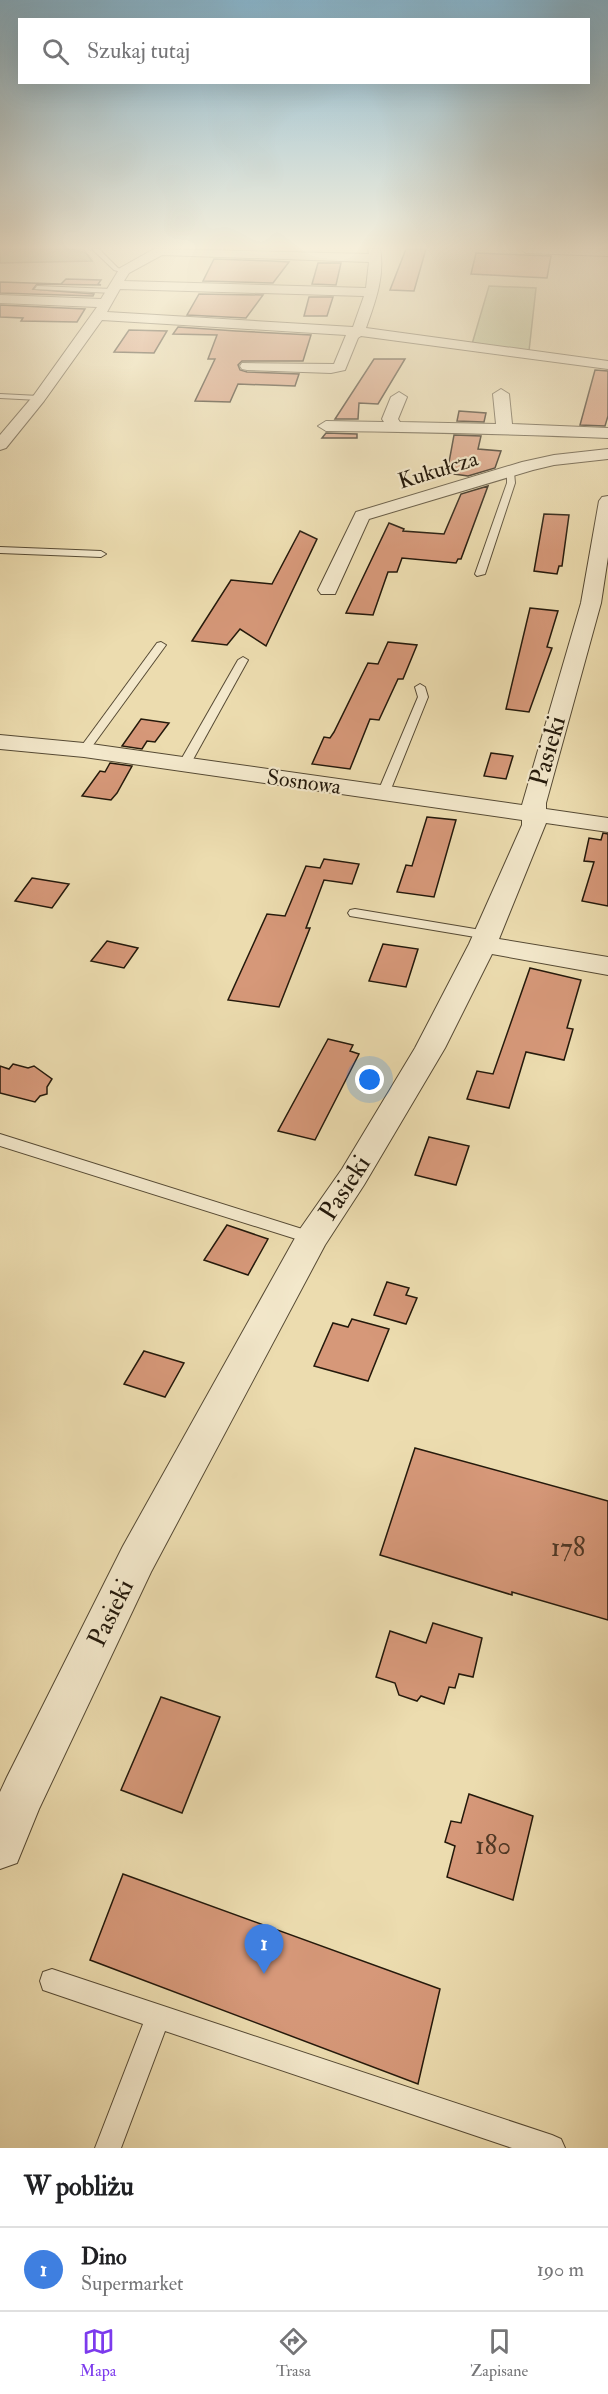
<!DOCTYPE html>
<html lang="pl">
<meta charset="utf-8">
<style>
body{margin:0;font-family:"IM FELL Double Pica",serif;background:#f6f6f6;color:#202124}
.you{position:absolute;left:370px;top:1080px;width:21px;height:21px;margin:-15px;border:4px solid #fff;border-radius:50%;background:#1a73e8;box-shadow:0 0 0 9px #1a73e833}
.badge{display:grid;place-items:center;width:39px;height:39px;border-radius:50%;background:#7c3aed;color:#fff;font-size:20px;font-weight:700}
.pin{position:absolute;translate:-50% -50px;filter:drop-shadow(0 2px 3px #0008)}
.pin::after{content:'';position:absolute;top:32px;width:21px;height:18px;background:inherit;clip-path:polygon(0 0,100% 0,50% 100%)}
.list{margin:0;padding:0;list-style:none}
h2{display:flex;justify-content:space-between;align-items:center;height:78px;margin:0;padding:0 24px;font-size:26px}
h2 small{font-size:20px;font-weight:400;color:#757577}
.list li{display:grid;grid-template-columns:39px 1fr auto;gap:18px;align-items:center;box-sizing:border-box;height:84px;padding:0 24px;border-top:2px solid #e0e0e0}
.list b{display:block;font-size:22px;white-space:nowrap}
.list p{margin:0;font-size:20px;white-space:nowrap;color:#757577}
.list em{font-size:20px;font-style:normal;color:#757577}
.icon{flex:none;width:33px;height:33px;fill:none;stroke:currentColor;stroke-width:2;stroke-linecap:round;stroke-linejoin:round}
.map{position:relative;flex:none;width:608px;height:2148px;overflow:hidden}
.search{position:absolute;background:#fff;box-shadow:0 6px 24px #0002;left:18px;right:18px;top:18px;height:66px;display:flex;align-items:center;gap:15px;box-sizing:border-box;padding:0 21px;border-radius:0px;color:#757577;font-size:22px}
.sheet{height:162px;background:#fff}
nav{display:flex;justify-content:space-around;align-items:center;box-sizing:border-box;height:84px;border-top:2px solid #e0e0e0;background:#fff;font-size:16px;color:#757577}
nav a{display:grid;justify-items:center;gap:3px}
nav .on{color:#7c3aed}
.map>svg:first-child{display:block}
</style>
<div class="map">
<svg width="608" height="2148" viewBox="0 0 608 2148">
<rect width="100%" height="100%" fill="#ecdcaf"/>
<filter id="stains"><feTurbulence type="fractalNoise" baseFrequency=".00333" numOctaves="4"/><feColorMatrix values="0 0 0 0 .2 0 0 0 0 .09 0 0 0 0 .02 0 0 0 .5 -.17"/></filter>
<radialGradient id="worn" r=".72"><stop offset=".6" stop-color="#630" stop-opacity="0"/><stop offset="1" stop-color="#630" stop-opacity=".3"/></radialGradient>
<!-- green -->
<g fill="#b6c08c" stroke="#6d6c4c" stroke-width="1.5">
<path d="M0,249H80L84,250L92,261L0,263Z"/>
<path d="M489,286L536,288L529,351L472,344Z"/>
</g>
<!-- building -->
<g fill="#d69879" stroke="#24190b" stroke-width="1.5">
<path d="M406,249H426L414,291L390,290Z"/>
<path d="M476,253L524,255L551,256L547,278L471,274Z"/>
<path d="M214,259L272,261L289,262L273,283L203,281Z"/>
<path d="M318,263H341L336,285L312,284Z"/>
<path d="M66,279L101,280L98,284L101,285L37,284L33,289L94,294L93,296L0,293V282L61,284Z"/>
<path d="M199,294L263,295L246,318L187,315Z"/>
<path d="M309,297H333L327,316H304Z"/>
<path d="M0,305L85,309L77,322L21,321L23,318L0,317Z"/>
<path d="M178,327L236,331L311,335L303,361H242L238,365L240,370L247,372L299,374L295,386L238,384L230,402L195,401L215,359H208L217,335L173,334Z"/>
<path d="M129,330L167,331L154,353L114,352Z"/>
<path d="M374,359H405L378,404L359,403L358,419H335Z"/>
<path d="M595,370L608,371V416L605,426L580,425Z"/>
<path d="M459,411L486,413L484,422L457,421Z"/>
<path d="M326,433L357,434V438H322Z"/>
<path d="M454,435L481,436L478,449L501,451L495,468L468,476L447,473Z"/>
<path d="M488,486L461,559H458L456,563L402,558L397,572H388L373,615L346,613L389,523L404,529L403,531L444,534L461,494Z"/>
<path d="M544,514L569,515L562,566H559L557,574L534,571Z"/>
<path d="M300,531L317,539L266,646L240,629L227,645L192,641L231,580L272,584Z"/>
<path d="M530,608L558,611L547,647L552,648L529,712L506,709Z"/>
<path d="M388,642L417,645L403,679H398L379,720L370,719L350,769L312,764L324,737L330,738L334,732L368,663L378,664Z"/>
<path d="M141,719L169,723L155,742L147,741L142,749L122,746Z"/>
<path d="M491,753L513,756L506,779L484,776Z"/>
<path d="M110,763L132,766L117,793L111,800L82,796L100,771L105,772Z"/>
<path d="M427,817L456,820L434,897L397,892L406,865L412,866Z"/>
<path d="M603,833L608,834V906L582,901L594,862L584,861L589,838L601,840Z"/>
<path d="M324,859L359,864L352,884L324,880L306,928H310L279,1007L228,1000L267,914L285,916L306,866L320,868Z"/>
<path d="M32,878L69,884L52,908L15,901Z"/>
<path d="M107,941L138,948L124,968L91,961Z"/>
<path d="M383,944L418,949L406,987L369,981Z"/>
<path d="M530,968L581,980L567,1028L573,1029L564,1060L526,1052L509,1108L467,1099L477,1071L493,1074Z"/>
<path d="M328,1039L353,1045L350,1051L359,1054L315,1140L278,1131Z"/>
<path d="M13,1064L28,1068L34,1066L52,1079L47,1087V1094L40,1096L35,1102L0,1093V1066L9,1069Z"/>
<path d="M429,1137L469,1146L456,1185L415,1175Z"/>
<path d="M227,1225L268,1239L248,1275L204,1260Z"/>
<path d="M387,1282L409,1288L406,1295L417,1298L406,1324L374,1315Z"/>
<path d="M352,1319L389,1329L368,1381L314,1366L333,1323L348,1327Z"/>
<path d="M144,1351L184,1363L165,1397L124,1384Z"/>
<path d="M415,1448L608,1501V1620L512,1592V1595L380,1555Z"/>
<path d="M433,1623L482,1638L473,1677L459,1674L455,1688L449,1687L444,1704L421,1696L417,1701L399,1695L395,1683L376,1677L390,1631L426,1643Z"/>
<path d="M161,1697L220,1717L182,1813L121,1790Z"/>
<path d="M469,1794L533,1816L513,1900L447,1877L455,1846L445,1842L451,1821L461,1823Z"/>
<path d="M123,1874L440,1989L418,2084L90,1960Z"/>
</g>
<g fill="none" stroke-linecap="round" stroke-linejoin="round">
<!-- service casing -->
<g stroke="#564a34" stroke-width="2">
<g id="service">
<path d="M92,249H99L118,268L127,271L124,273L114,270Z"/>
<path d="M37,286L112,289L115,291L112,293L35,289Z"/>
<path d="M0,394L39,396L43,398L39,400L0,398Z"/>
<path d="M507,470L514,472L515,483L485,574L477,576L475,574L507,483Z"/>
<path d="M0,547L101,551L106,554L101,557L0,553Z"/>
<path d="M161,642L166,645L88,752H80V748L157,643Z"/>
<path d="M243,657L248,660L190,765L184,768L180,767L178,765L238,660Z"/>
<path d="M420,684L425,687L428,697L389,794L383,798L379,797L377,794L418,697L415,687Z"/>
<path d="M355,909L487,931L494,935L487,939L350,916L348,913L350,910Z"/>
<path d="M0,1134L318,1234L320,1238L318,1242L312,1244L0,1146Z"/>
<path d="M52,1969L552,2135L561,2139L565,2148H512L165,2031L121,2148H95L143,2024L43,1990L40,1981L43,1972Z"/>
</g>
</g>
<!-- minor casing -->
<g stroke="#564a34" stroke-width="2">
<g id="minor">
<path d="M154,249L369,254L368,249H380C385,277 375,302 366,328L608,361V369L361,336L358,338L345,370L331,373L247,370L242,369L240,366L242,363L334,364L346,335L102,320L44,401L6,448L0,450V435L34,395L97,307L0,303V295L101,299L120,268ZM162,255L369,262L366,288L124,281L129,273ZM120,289L364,296L353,327L107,312Z"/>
<path d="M520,249H608V256L526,253Z"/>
<path d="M501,389L509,394L512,424L608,428V438C514,434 420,432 326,431L318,426L326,421L384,422L382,419L391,397L399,392L407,397L398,419L400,422L496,424L493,394Z"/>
<path d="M608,449V459L554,465L533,470L369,519L335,594H321L318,590L356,512L522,462L554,455Z"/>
<path d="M608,496V557L601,603L546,803V809L608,818V832L546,823L499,939L608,957V975L492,954L445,1048L364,1185L325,1245L151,1572L39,1809L17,1863L0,1869V1792L7,1777L123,1546L300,1229L342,1169L415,1048L469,944L522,825V820L84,757L0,749V735L84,743L522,805L581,603L599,501L602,497Z"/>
</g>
</g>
<!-- service -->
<use href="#service" fill="#f3e8cb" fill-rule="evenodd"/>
<!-- minor -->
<use href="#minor" fill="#f3e8cb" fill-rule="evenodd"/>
</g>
<!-- sky -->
<linearGradient id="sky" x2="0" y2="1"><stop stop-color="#88b7d0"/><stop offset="0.45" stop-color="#f6efdb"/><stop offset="1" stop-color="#f6efdb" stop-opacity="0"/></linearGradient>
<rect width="608" height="550" fill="url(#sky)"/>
<g text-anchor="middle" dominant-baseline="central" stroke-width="4.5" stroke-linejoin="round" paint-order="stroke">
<!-- far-street labels -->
<g font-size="22" fill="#24190b" stroke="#f3e8cb">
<text transform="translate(438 470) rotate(-17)">Kukułcza</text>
<text transform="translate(304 782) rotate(8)">Sosnowa</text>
</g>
<!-- street labels -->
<g font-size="26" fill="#24190b" stroke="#f3e8cb">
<text transform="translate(548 751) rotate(-74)">Pasieki</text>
<text transform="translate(345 1188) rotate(-57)">Pasieki</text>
<text transform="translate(111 1613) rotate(-64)">Pasieki</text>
</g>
<!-- near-number labels -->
<g font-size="27" fill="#503926">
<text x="568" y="1547">178</text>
<text x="493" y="1845">180</text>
</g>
</g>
<rect width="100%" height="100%" filter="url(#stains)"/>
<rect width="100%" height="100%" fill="url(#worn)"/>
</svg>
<div class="you"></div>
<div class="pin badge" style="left:264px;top:1974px;background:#3f7fe0">1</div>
<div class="search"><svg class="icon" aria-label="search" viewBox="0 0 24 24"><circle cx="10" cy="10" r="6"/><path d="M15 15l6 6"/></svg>Szukaj tutaj</div>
</div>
<section class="sheet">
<h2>W pobliżu<small></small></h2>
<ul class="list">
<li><span class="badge" style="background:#3f7fe0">1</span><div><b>Dino</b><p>Supermarket</p></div><em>190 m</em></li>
</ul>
</section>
<nav>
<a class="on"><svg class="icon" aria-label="map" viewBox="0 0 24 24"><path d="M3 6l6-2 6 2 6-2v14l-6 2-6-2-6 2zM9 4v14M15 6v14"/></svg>Mapa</a>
<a><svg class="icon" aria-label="directions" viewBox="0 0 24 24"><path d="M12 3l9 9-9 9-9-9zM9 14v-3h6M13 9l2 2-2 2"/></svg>Trasa</a>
<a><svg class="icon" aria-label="saved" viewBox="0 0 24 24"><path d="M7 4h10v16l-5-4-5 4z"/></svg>Zapisane</a>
</nav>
